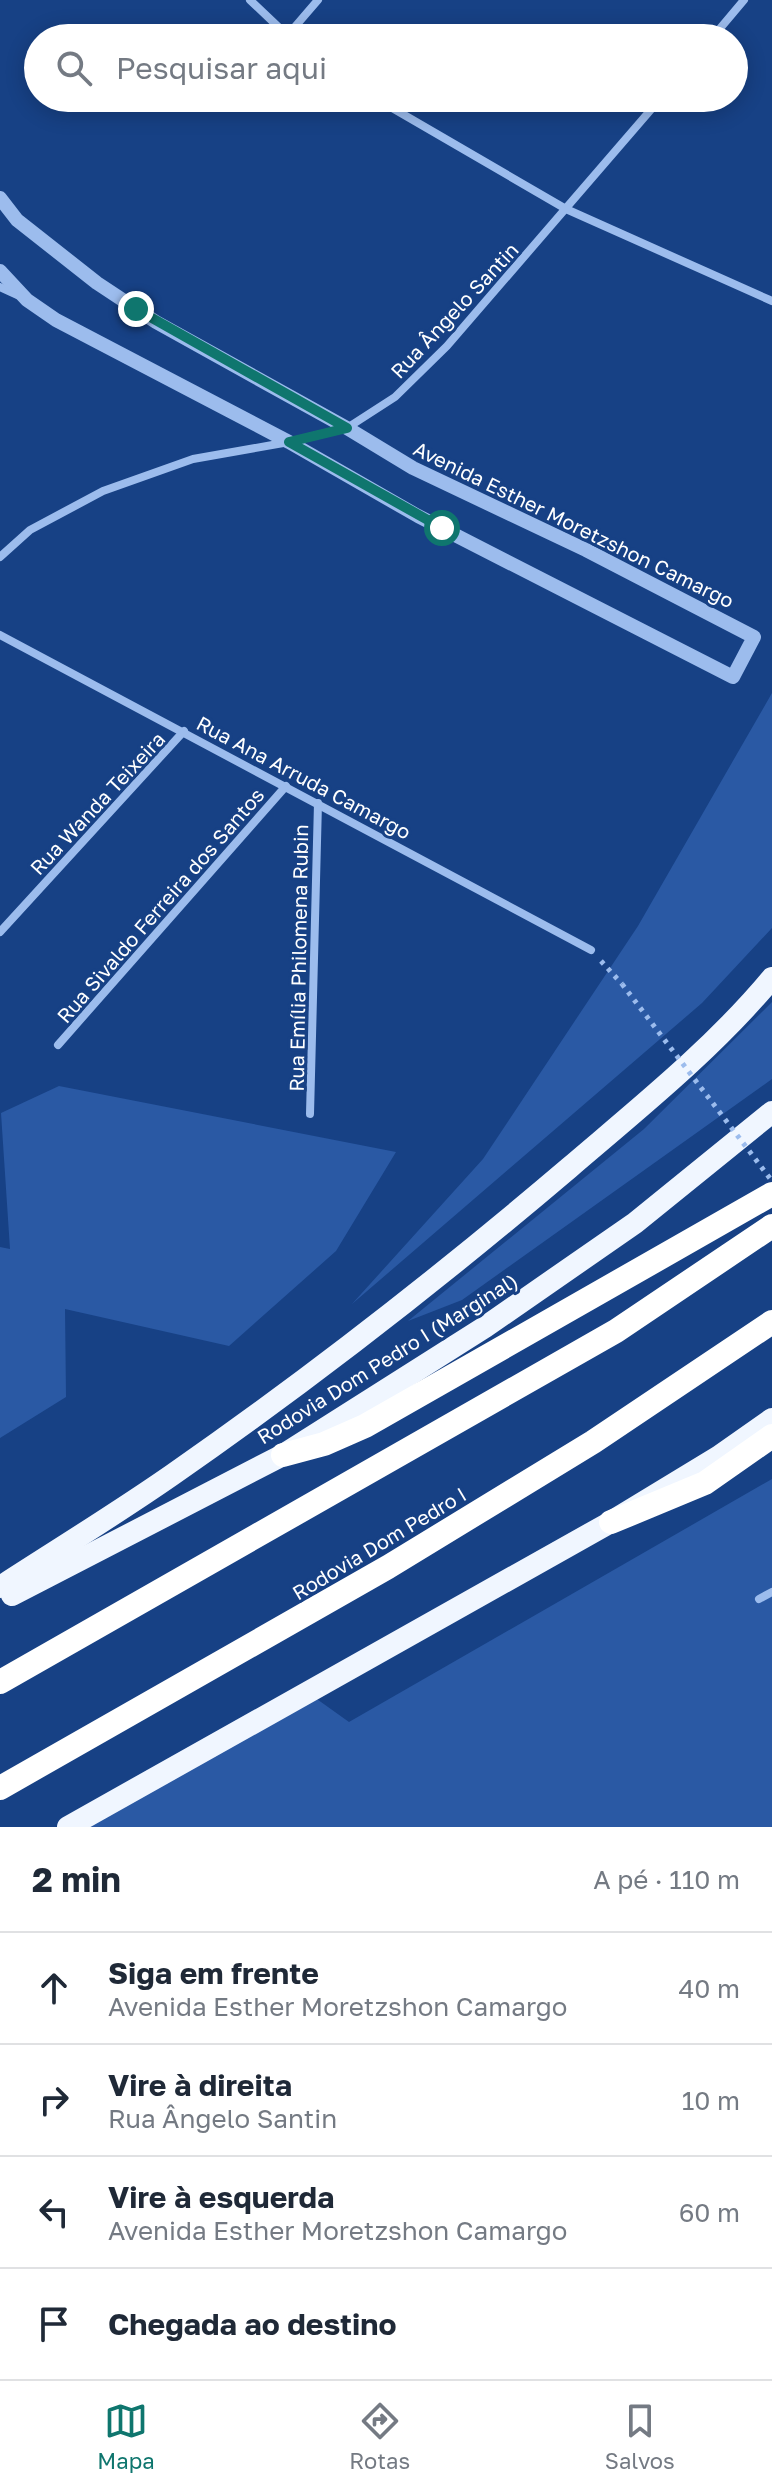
<!DOCTYPE html>
<html lang="pt">
<meta charset="utf-8">
<style>
body{margin:0;font-family:"Golos Text",sans-serif;background:#f6f6f7;color:#1f2937}
.stop{position:absolute;width:24px;height:24px;margin:-18px;border:6px solid #0f766e;border-radius:50%;background:#fff}
.stop.end{background:#0f766e;border-color:#fff;box-shadow:0 2px 8px #0008}
.list{margin:0;padding:0;list-style:none}
h2{display:flex;justify-content:space-between;align-items:center;height:104px;margin:0;padding:0 32px;font-size:34px}
h2 small{font-size:26px;font-weight:400;color:#747a83}
.list li{display:grid;grid-template-columns:52px 1fr auto;gap:24px;align-items:center;box-sizing:border-box;height:112px;padding:0 32px;border-top:2px solid #e0e1e3}
.list b{display:block;font-size:30px;white-space:nowrap}
.list p{margin:0;font-size:26px;white-space:nowrap;color:#747a83}
.list em{font-size:26px;font-style:normal;color:#747a83}
.icon{flex:none;width:44px;height:44px;fill:none;stroke:currentColor;stroke-width:2;stroke-linecap:round;stroke-linejoin:round}
.map{position:relative;flex:none;width:772px;height:1827px;overflow:hidden}
.search{position:absolute;background:#fff;box-shadow:0 4px 20px #0003;left:24px;right:24px;top:24px;height:88px;display:flex;align-items:center;gap:20px;box-sizing:border-box;padding:0 28px;border-radius:44px;color:#747a83;font-size:30px}
.sheet{height:552px;background:#fff}
nav{display:flex;justify-content:space-around;align-items:center;box-sizing:border-box;height:112px;border-top:2px solid #e0e1e3;background:#fff;font-size:22px;color:#747a83}
nav a{display:grid;justify-items:center;gap:4px}
nav .on{color:#0f766e}
.map>svg:first-child{display:block}
</style>
<div class="map">
<svg width="772" height="1827" viewBox="0 0 772 1827">
<rect width="100%" height="100%" fill="#174185"/>
<!-- green -->
<g fill="#2a59a4">
<path d="M772,693V928L702,1003L352,1304L483,1159L638,926Z"/>
<path d="M772,1002V1079L462,1300L408,1321L644,1129Z"/>
<path d="M59,1086L396,1152L336,1251L229,1346L65,1309L66,1397L0,1438V1247L10,1249L1,1113Z"/>
<path d="M772,1479V1827H64L307,1692L349,1722Z"/>
</g>
<g fill="none" stroke-linecap="round" stroke-linejoin="round">
<!-- path -->
<path stroke="#9cbced" stroke-width="5" stroke-dasharray="4 6" stroke-linecap="butt" d="M601,961L622,984"/>
<!-- minor -->
<g stroke="#9cbced" stroke-width="8">
<path d="M250,0L290,38"/>
<path d="M287,36L318,0"/>
<path d="M712,38L744,0"/>
<path d="M375,98L566,209L772,301"/>
<path d="M0,287L17,295"/>
<path d="M0,557L30,530L103,491L193,459L289,442L347,428L395,397L447,346L661,98"/>
<path d="M0,635L591,950"/>
<path d="M0,932L184,731"/>
<path d="M58,1045L286,786"/>
<path d="M310,1114L318,803"/>
<path d="M759,1599L772,1592"/>
</g>
<!-- tertiary -->
<path stroke="#9cbced" stroke-width="14" d="M0,198L17,220L97,283L156,322L347,428L413,468L586,550L754,637L733,677L418,516L289,442L56,320L27,300L0,271"/>
<!-- trunk -->
<g stroke="#f0f6ff" stroke-width="22">
<path d="M0,1587C57,1550 116,1514 172,1475C310,1379 442,1276 569,1168C639,1108 713,1049 772,978"/>
<path d="M12,1595L283,1455L485,1327L635,1223L772,1112"/>
<path d="M68,1827L611,1522L718,1457L772,1419"/>
</g>
<!-- motorway -->
<g stroke="#fff" stroke-width="24">
<path d="M283,1455L324,1444L365,1426L772,1194"/>
<path d="M611,1522L705,1483L772,1436"/>
<path d="M0,1682L616,1331L772,1226"/>
<path d="M0,1788L388,1567L593,1442L772,1322"/>
</g>
<!-- path-bridge -->
<path stroke="#9cbced" stroke-width="5" stroke-dasharray="4 6" stroke-linecap="butt" d="M622,984L772,1181"/>
</g>
<g fill="none" stroke-linecap="round" stroke-linejoin="round">
<!-- route -->
<path stroke="#0f766e" stroke-width="10" d="M136,309L347,428L289,442L442,528"/>
</g>
<g text-anchor="middle" dominant-baseline="central" stroke-width="6" stroke-linejoin="round" paint-order="stroke">
<!-- street labels -->
<g font-size="20" fill="#fff" stroke="#174185">
<text transform="translate(454 310) rotate(-47)">Rua Ângelo Santin</text>
<text transform="translate(574 524) rotate(26)">Avenida Esther Moretzshon Camargo</text>
<text transform="translate(304 777) rotate(28)">Rua Ana Arruda Camargo</text>
<text transform="translate(97 803) rotate(-47)">Rua Wanda Teixeira</text>
<text transform="translate(160 905) rotate(-49)">Rua Sivaldo Ferreira dos Santos</text>
<text transform="translate(298 958) rotate(-89)">Rua Emília Philomena Rubin</text>
<text transform="translate(387 1358) rotate(-32)">Rodovia Dom Pedro I (Marginal)</text>
<text transform="translate(379 1543) rotate(-31)">Rodovia Dom Pedro I</text>
</g>
</g>
</svg>
<div class="stop" style="left:442px;top:528px"></div>
<div class="stop end" style="left:136px;top:309px"></div>
<div class="search"><svg class="icon" aria-label="search" viewBox="0 0 24 24"><circle cx="10" cy="10" r="6"/><path d="M15 15l6 6"/></svg>Pesquisar aqui</div>
</div>
<section class="sheet">
<h2>2 min<small>A pé · 110 m</small></h2>
<ul class="list">
<li><svg class="icon" aria-label="ahead" viewBox="0 0 24 24"><path d="M12 20V5M6 11l6-6 6 6"/></svg><div><b>Siga em frente</b><p>Avenida Esther Moretzshon Camargo</p></div><em>40 m</em></li>
<li><svg class="icon" aria-label="right" viewBox="0 0 24 24"><path d="M7 20v-9h11M14 6l5 5-5 5"/></svg><div><b>Vire à direita</b><p>Rua Ângelo Santin</p></div><em>10 m</em></li>
<li><svg class="icon" aria-label="left" viewBox="0 0 24 24"><path d="M17 20v-9H6M10 6l-5 5 5 5"/></svg><div><b>Vire à esquerda</b><p>Avenida Esther Moretzshon Camargo</p></div><em>60 m</em></li>
<li><svg class="icon" aria-label="arrive" viewBox="0 0 24 24"><path d="M6 21V4h12l-3 4 3 4H6"/></svg><div><b>Chegada ao destino</b></div></li>
</ul>
</section>
<nav>
<a class="on"><svg class="icon" aria-label="map" viewBox="0 0 24 24"><path d="M3 6l6-2 6 2 6-2v14l-6 2-6-2-6 2zM9 4v14M15 6v14"/></svg>Mapa</a>
<a><svg class="icon" aria-label="directions" viewBox="0 0 24 24"><path d="M12 3l9 9-9 9-9-9zM9 14v-3h6M13 9l2 2-2 2"/></svg>Rotas</a>
<a><svg class="icon" aria-label="saved" viewBox="0 0 24 24"><path d="M7 4h10v16l-5-4-5 4z"/></svg>Salvos</a>
</nav>
